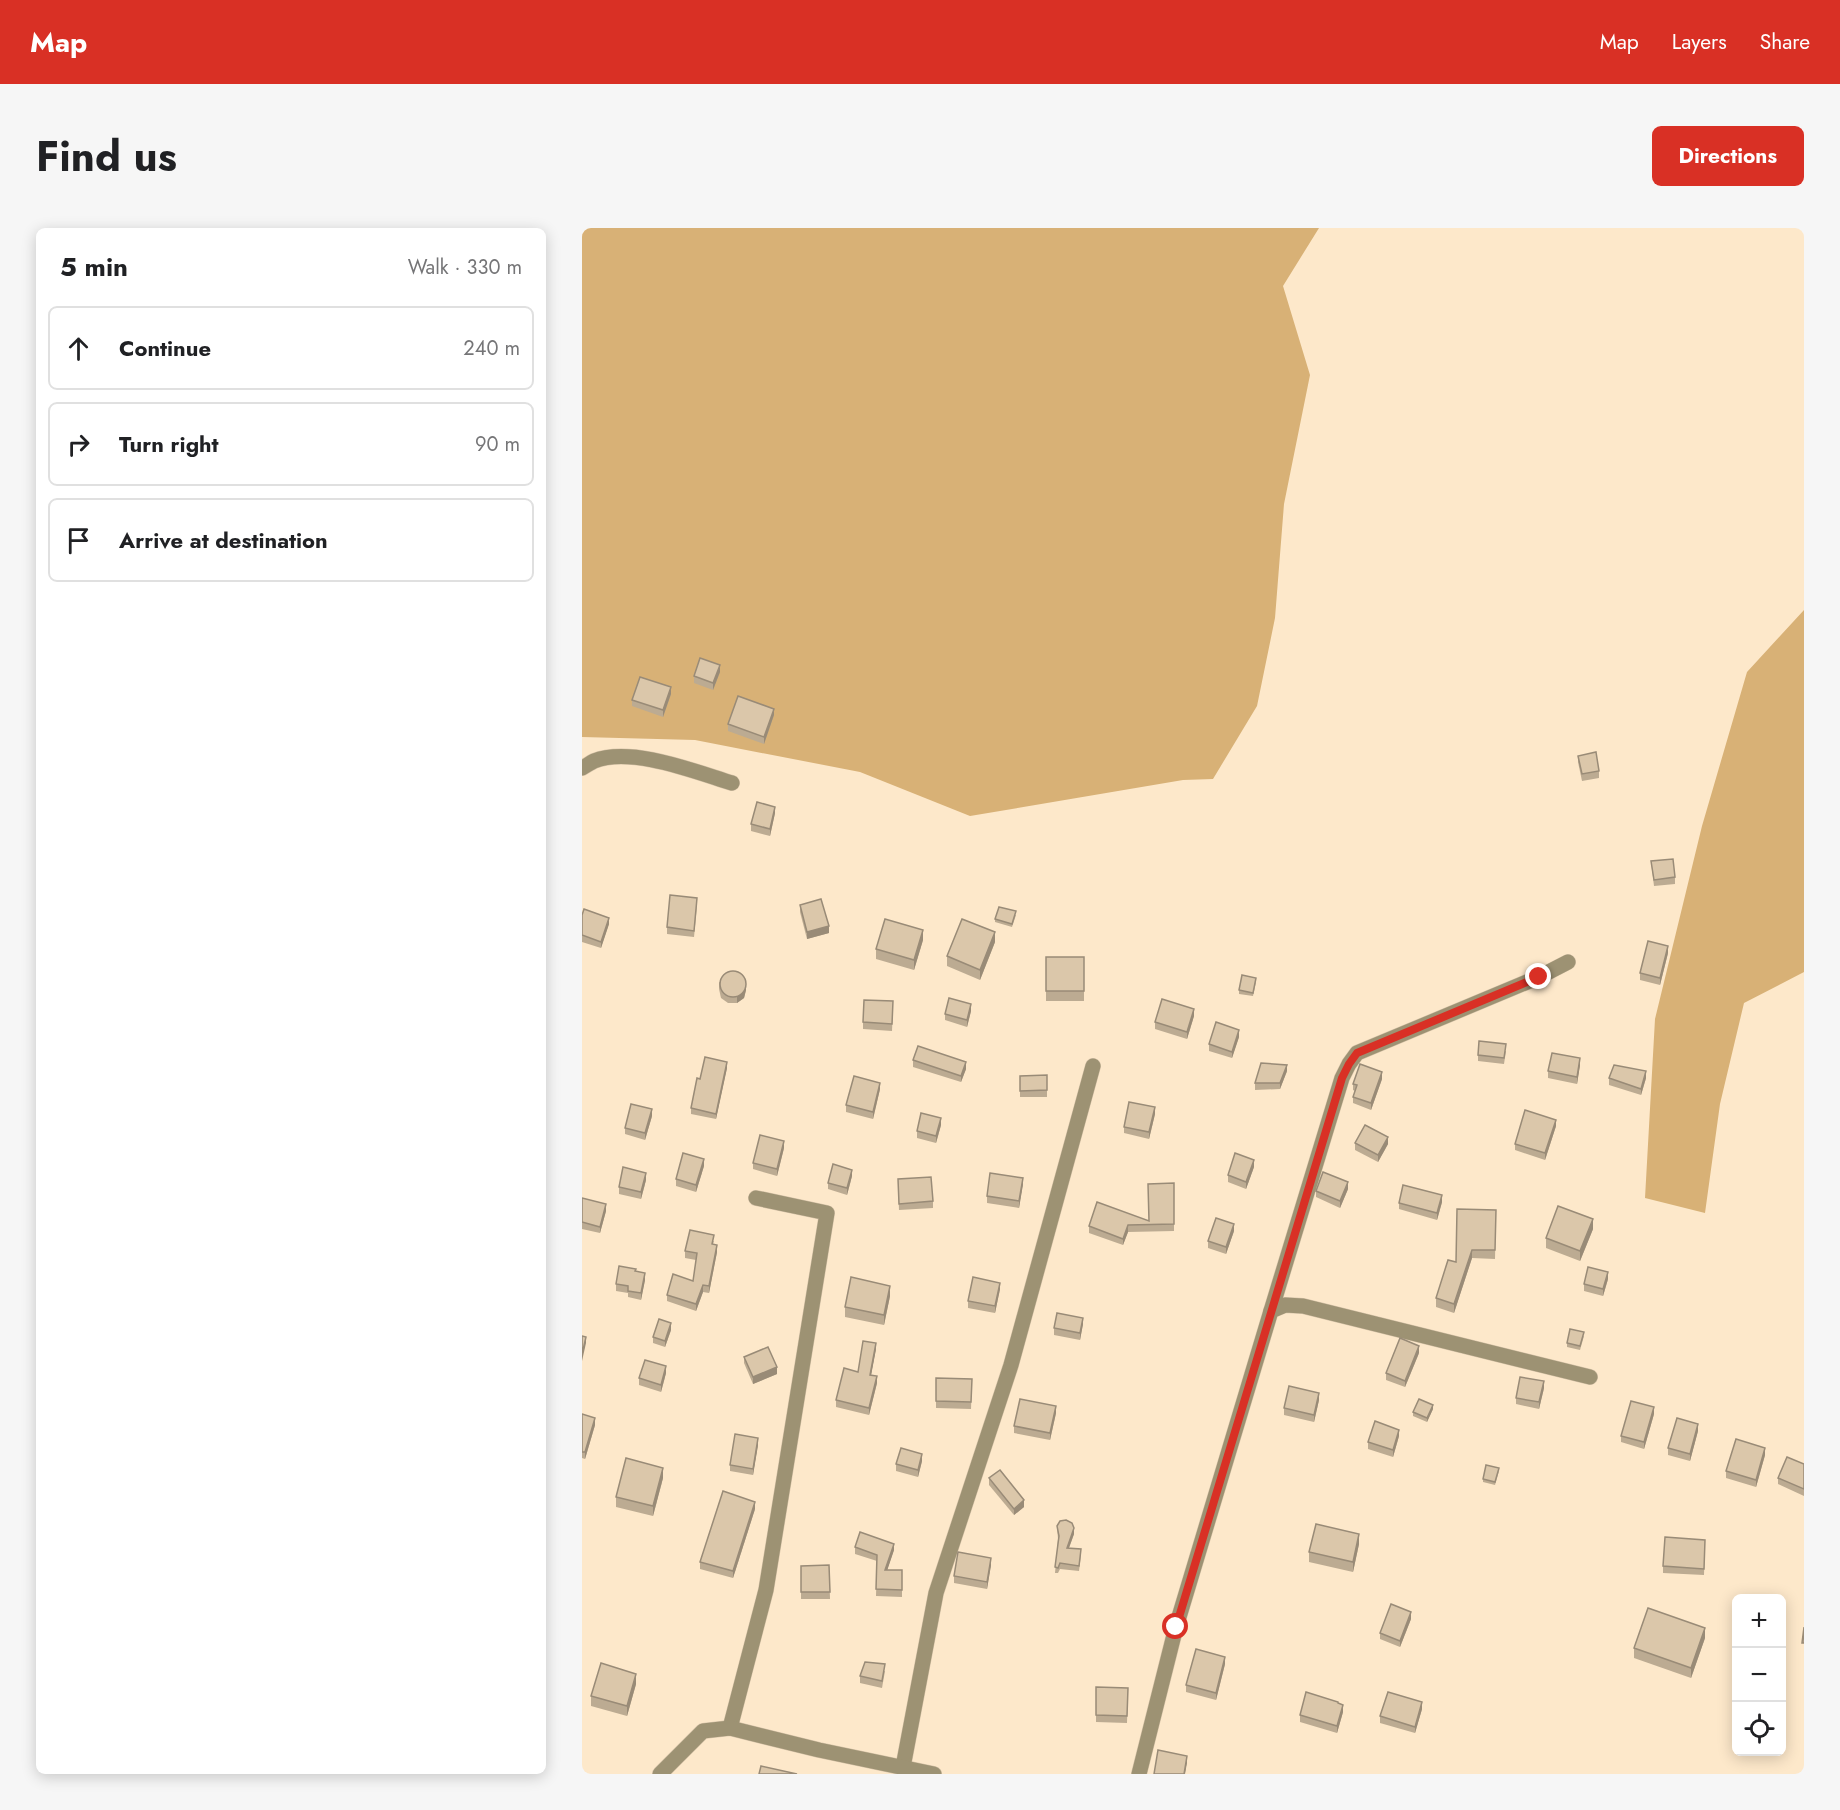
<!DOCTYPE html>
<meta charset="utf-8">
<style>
body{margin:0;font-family:Jost,sans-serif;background:#f6f6f6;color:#202124}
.controls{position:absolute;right:18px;bottom:18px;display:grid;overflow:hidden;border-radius:9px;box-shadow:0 3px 15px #0003}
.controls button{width:54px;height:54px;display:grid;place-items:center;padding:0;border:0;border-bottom:2px solid #e0e0e0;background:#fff;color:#202124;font:30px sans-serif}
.stop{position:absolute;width:18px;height:18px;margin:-14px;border:4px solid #d93025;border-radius:50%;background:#fff}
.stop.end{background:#d93025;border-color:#fff;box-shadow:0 2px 6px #0008}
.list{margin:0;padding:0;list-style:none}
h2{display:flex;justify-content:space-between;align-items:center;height:78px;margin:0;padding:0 24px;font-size:26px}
h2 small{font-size:20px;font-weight:400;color:#757577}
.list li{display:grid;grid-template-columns:39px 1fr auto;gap:18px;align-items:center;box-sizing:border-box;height:84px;margin:0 12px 12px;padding:0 12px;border:2px solid #e0e0e0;border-radius:9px}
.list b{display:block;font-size:22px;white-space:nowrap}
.list em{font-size:20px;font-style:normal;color:#757577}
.icon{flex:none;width:33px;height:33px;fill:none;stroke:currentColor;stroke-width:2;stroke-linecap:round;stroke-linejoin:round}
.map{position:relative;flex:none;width:1222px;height:1546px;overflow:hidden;border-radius:9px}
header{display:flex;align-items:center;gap:36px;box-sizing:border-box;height:84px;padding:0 30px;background:#d93025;color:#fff}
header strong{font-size:28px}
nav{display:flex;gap:33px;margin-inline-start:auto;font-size:21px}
.intro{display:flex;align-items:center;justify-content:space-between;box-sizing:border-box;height:144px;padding:0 36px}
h1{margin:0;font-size:42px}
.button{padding:15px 27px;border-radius:9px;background:#d93025;color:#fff;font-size:21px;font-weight:700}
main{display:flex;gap:36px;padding:0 36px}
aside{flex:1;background:#fff;border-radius:9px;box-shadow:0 3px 15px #0003}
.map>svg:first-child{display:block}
</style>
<header>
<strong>Map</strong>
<nav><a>Map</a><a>Layers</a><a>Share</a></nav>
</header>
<div class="intro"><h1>Find us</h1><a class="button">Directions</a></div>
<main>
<aside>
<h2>5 min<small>Walk · 330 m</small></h2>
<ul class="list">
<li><svg class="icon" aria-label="ahead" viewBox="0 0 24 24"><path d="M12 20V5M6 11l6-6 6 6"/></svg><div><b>Continue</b></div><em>240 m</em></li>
<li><svg class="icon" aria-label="right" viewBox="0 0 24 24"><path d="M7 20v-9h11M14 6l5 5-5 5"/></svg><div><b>Turn right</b></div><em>90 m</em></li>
<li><svg class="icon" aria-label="arrive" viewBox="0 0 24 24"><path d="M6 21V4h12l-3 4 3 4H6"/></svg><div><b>Arrive at destination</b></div></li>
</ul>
</aside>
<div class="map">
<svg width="1222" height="1546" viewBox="0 0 1222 1546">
<rect width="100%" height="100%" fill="#fde8ca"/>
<!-- green -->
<g fill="#d8b176">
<path d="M0,0H737L701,58L728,147L702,276L693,390L675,478L631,551L601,552L388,588L278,544L113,512L0,509Z"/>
<path d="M1222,382V744L1162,775L1138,876L1123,985L1063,970L1073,791L1120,598L1165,444Z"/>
</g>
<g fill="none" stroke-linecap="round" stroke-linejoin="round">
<!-- minor casing -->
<g stroke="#d7c4aa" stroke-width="16">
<g id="minor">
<path d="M0,540C4,538 8,535 12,533C49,518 114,544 150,555"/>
<path d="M689,1083L760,850L767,836L775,825L957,749L986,734"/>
<path d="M148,1500L184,1362L245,985L174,970"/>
<path d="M321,1539L354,1365L429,1137L511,838"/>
<path d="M78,1546L121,1503L148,1500L237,1522L352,1546"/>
<path d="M557,1546L594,1399L689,1083L703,1077L721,1078L1008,1149"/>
</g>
</g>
<!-- minor -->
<use href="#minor" stroke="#9d9273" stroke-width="15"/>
</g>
<!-- wall -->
<g fill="#bcab92">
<path d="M138,444L131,462L112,455V448Z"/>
<path d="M89,466L81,489L50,478V472Z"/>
<path d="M192,487L182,516L146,503V496Z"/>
<path d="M996,528L1017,543V550L1000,553L996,534Z"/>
<path d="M193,585L188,608L169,603V596Z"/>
<path d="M1069,633L1093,649V656L1072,658Z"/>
<path d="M115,677L112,709L85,706V699Z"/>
<path d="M218,677L247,705L225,711L218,684Z"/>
<path d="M0,687L27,696L19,720L0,714Z"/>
<path d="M434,687L430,699L413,694V691Z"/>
<path d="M341,712L332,742L294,731V721Z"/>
<path d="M413,714L398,752L365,738V728Z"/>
<path d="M1086,725L1078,757L1058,752V745Z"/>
<rect x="464" y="729" width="38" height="44"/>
<path d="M137,754L164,762L162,770L155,775H146L139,770L137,761Z"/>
<path d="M674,754L671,768L657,766V762Z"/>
<path d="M311,780L310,803L281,801V794Z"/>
<path d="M389,783L385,799L363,792V786Z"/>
<path d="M612,788L605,811L573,801V794Z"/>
<path d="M657,809L650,830L627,823V816Z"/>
<path d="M924,823L922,836L896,833V827Z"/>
<path d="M331,832L384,841L379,854L331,839Z"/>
<path d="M998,837L995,856L966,850V843Z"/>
<path d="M145,840L134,891L109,886V880L118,851Z"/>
<path d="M705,843L698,861L673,862V855Z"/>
<path d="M465,847V869H438V848Z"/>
<path d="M1027,850H1064L1059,867L1027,857Z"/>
<path d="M800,851L789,882L771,875V869L773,863L771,862V856Z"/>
<path d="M298,861L291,891L264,884V877Z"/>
<path d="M573,886L567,911L542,905V899Z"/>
<path d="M70,888L63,912L43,906V900Z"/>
<path d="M359,897L354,915L335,910V903Z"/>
<path d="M974,898L963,932L933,922V916Z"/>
<path d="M773,915L806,916L796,934L773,922Z"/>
<path d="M202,920L195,948L171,941V935Z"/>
<path d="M122,938L114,964L94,958V951Z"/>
<path d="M672,939L664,961L646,954V947Z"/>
<path d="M270,948L265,967L246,961V955Z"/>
<path d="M316,951L351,973V980L317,982Z"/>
<path d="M64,952L59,971L37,966V959Z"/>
<path d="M592,955V1003L546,1004L541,1017L507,1005V998L566,993Z"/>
<path d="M441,956L437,980L405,975V968Z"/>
<path d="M766,961L758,980L734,969V963Z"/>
<path d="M0,970L24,983L18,1005L0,1001Z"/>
<path d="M860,974L855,992L817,981V975Z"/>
<path d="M914,982L913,1031L890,1030L872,1085L854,1079V1070L874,1034Z"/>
<path d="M1011,1001L998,1033L964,1020V1010Z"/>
<path d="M652,1003L644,1026L626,1020V1013Z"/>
<path d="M132,1013L131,1016L135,1024L127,1065L121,1064L114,1083L85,1073V1067L111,1053L114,1032L103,1030V1023Z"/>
<path d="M54,1043L63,1052L59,1072L46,1069V1065L34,1063V1056Z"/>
<path d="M1026,1051L1021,1068L1002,1063V1056Z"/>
<path d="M418,1061L413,1085L386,1080V1073Z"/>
<path d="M308,1068L302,1097L263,1089V1079Z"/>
<path d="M501,1096L498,1112L472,1107V1100Z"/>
<path d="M89,1102L83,1119L71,1115V1109Z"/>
<path d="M1002,1108L998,1122L985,1119V1115Z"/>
<path d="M294,1121L289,1147L295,1155L287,1187L254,1179V1172Z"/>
<path d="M837,1125L823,1159L804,1152V1145Z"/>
<path d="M162,1129L195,1146L171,1156L162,1135Z"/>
<path d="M84,1145L79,1164L57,1157V1150Z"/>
<path d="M354,1150L390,1151L389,1181L354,1180Z"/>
<path d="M962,1160L957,1181L934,1176V1170Z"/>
<path d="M737,1172L732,1194L702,1187V1180Z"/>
<path d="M851,1181L845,1194L831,1188V1184Z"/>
<path d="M474,1185L468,1212L432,1205V1198Z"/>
<path d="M0,1186L13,1197L3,1231L0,1230Z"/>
<path d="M1072,1186L1062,1221L1039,1214V1208Z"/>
<path d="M1116,1203L1108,1233L1086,1227V1220Z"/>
<path d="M817,1208L811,1229L786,1221V1214Z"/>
<path d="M176,1217L171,1247L148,1243V1237Z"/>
<path d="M1183,1227L1174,1259L1144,1250V1243Z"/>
<path d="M340,1233L336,1249L314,1243V1236Z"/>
<path d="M1222,1236V1268L1196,1256V1250Z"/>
<path d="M917,1243L913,1257L901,1254V1251Z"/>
<path d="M81,1250L71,1288L34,1279V1269Z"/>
<path d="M407,1250L442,1279L432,1287L407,1257Z"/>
<path d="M173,1281L151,1350L118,1341V1334Z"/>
<path d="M475,1298L492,1306L487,1320L499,1327L497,1343L478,1341L476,1345H473L476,1311Z"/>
<path d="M1123,1312L1122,1347L1081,1345V1338Z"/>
<path d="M777,1316L771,1344L727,1334V1324Z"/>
<path d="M273,1319L312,1322L305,1342H320V1369L294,1368L295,1333L273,1326Z"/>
<path d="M247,1337L248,1371H219V1338Z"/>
<path d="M409,1337L405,1361L372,1355V1348Z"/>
<path d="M829,1391L818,1419L798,1411V1405Z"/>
<path d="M1123,1410L1109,1450L1052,1430V1420Z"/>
<path d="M643,1436L634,1472L604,1464V1457Z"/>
<path d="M303,1443L300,1460L278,1455V1448Z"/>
<path d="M54,1456L45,1488L9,1478V1468Z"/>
<path d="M546,1460L545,1495L514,1494V1487Z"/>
<path d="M756,1476L761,1484L755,1505L718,1494V1487Z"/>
<path d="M840,1481L833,1505L798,1495V1488Z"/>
</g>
<!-- shaded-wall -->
<g fill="#998b77">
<path d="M138,437V444L131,462V455Z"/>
<path d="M89,459V466L81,489V482Z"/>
<path d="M192,481V487L182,516V509Z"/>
<path d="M193,579V585L188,608V601Z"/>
<path d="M27,690V696L19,720V714Z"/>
<path d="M247,698V705L225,711V704Z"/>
<path d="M341,702V712L332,742V732Z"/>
<path d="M413,704V714L398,752V742Z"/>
<path d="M1086,718V725L1078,757V750Z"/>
<path d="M164,755V762L162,770L155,775V769Z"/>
<path d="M389,776V783L385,799V792Z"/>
<path d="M612,781V788L605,811V804Z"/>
<path d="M657,802V809L650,830V824Z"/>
<path d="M998,830V837L995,856V849Z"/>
<path d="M145,834V840L134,891V886Z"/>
<path d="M384,834V841L379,854V848Z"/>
<path d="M705,837V843L698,861V855Z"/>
<path d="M1064,843V850L1059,867V861Z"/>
<path d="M800,844V851L789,882V875Z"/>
<path d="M298,855V861L291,891V884Z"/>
<path d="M573,879V886L567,911V904Z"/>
<path d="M70,881V888L63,912V905Z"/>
<path d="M359,890V897L354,915V908Z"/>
<path d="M974,892V898L963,932V925Z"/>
<path d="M806,909V916L796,934V927Z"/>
<path d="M202,913V920L195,948V941Z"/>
<path d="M122,931V938L114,964V957Z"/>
<path d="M672,932V939L664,961V954Z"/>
<path d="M270,942V948L265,967V960Z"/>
<path d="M64,945V952L59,971V964Z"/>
<path d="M441,950V956L437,980V973Z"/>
<path d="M766,954V961L758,980V973Z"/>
<path d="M860,967V974L855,992V985Z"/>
<path d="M24,976V983L18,1005V999Z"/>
<path d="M1011,991V1001L998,1033V1023Z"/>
<path d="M652,996V1003L644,1026V1019Z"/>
<path d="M546,997V1004L541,1017V1011Z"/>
<path d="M135,1017V1024L127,1065V1058Z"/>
<path d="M890,1022V1030L872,1085V1076Z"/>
<path d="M1026,1044V1051L1021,1068V1061Z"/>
<path d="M63,1045V1052L59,1072V1065Z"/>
<path d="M418,1055V1061L413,1085V1078Z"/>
<path d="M121,1057V1064L114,1083V1076Z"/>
<path d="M308,1058V1068L302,1097V1087Z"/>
<path d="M501,1090V1096L498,1112V1105Z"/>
<path d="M89,1095V1102L83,1119V1113Z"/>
<path d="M4,1109V1115L0,1133V1126Z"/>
<path d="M294,1115V1121L288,1153V1147Z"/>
<path d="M837,1118V1125L823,1159V1153Z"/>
<path d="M84,1138V1145L79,1164V1157Z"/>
<path d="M195,1139V1146L171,1156V1149Z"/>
<path d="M295,1148V1155L287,1187V1180Z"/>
<path d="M962,1153V1160L957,1181V1174Z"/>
<path d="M737,1165V1172L732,1194V1187Z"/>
<path d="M851,1177V1181L845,1194V1190Z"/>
<path d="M474,1178V1185L468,1212V1205Z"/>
<path d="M1072,1179V1186L1062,1221V1214Z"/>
<path d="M13,1190V1197L3,1231V1224Z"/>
<path d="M1116,1196V1203L1108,1233V1226Z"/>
<path d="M817,1202V1208L811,1229V1222Z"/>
<path d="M176,1210V1217L171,1247V1241Z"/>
<path d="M1183,1220V1227L1174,1259V1252Z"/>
<path d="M340,1226V1233L336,1249V1242Z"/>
<path d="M81,1240V1250L71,1288V1278Z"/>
<path d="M442,1272V1279L432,1287V1281Z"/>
<path d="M173,1274V1281L151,1350V1343Z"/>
<path d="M492,1300V1306L485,1325V1320Z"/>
<path d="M777,1306V1316L771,1344V1334Z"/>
<path d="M312,1316V1322L303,1349V1342Z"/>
<path d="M409,1330V1337L405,1361V1354Z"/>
<path d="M829,1384V1391L818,1419V1413Z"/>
<path d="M1123,1400V1410L1109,1450V1440Z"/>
<path d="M643,1429V1436L634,1472V1465Z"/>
<path d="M54,1446V1456L45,1488V1478Z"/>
<path d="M840,1474V1481L833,1505V1499Z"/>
<path d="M761,1477V1484L755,1505V1498Z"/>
<path d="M605,1528V1535L603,1546H602Z"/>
</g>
<!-- building -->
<g fill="#dbc7aa" stroke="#998b77" stroke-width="1.5">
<path d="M118,430L138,437L131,455L112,448Z"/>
<path d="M58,449L89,459L81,482L50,472Z"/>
<path d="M156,468L192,481L182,509L146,496Z"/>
<path d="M1014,524L1017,543L1000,546L996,528Z"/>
<path d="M175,574L193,579L188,601L169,596Z"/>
<path d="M1091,631L1093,649L1072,652L1069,633Z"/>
<path d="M88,667L115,670L112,703L85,699Z"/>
<path d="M239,671L247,698L225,704L218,677Z"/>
<path d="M417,679L434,683L430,696L413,691Z"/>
<path d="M2,681L27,690L19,714L0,707V687Z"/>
<path d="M303,691L341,702L332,732L294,721Z"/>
<path d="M380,691L413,704L398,742L365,728Z"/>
<path d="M1066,713L1086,718L1078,750L1058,745Z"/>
<rect x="464" y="729" width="38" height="34"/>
<circle cx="151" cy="756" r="13"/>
<path d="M660,747L674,750L671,765L657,762Z"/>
<path d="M367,770L389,776L385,792L363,786Z"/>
<path d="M580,771L612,781L605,804L573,794Z"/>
<path d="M282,772L311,773L310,796L281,794Z"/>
<path d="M634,794L657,802L650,824L627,816Z"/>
<path d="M897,813L924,816L922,830L896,827Z"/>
<path d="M336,818L384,834L379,848L331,832Z"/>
<path d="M970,825L998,830L995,849L966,843Z"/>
<path d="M123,829L145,834L134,886L109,880L115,850L118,851Z"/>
<path d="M679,835L705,837L698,855H673Z"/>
<path d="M778,836L800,844L789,875L771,869L775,857L771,856Z"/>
<path d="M1032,837L1064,843L1059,861L1027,850Z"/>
<path d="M465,847V862L438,863V848Z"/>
<path d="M272,848L298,855L291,884L264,877Z"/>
<path d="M547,874L573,879L567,904L542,899Z"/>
<path d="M49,876L70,881L63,905L43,900Z"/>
<path d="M943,882L974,892L963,925L933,916Z"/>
<path d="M339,885L359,890L354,908L335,903Z"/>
<path d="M783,897L806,909L796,927L773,915Z"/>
<path d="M178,907L202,913L195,941L171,935Z"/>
<path d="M101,925L122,931L114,957L94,951Z"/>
<path d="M653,925L672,932L664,954L646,947Z"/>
<path d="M251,936L270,942L265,960L246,955Z"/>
<path d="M41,939L64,945L59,964L37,959Z"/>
<path d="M741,944L766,954L758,973L734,963Z"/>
<path d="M408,945L441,950L437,973L405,968Z"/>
<path d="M349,949L351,973L317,976L316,951Z"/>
<path d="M592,955V996L546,997L541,1011L507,998L515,974L567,993L566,956Z"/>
<path d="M821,957L860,967L855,985L817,975Z"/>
<path d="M0,970L24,976L18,999L0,994Z"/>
<path d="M976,978L1011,991L998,1023L964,1010Z"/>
<path d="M875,981L914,982L913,1022H890L872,1076L854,1070L866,1032L874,1034Z"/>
<path d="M634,990L652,996L644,1019L626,1013Z"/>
<path d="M108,1002L132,1007L130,1016L135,1017L127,1058L121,1057L114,1076L85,1067L91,1046L111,1053L115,1025L103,1023Z"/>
<path d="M37,1038L54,1041L53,1043L63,1045L59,1065L46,1063V1058L34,1056Z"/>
<path d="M1006,1039L1026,1044L1021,1061L1002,1056Z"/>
<path d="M269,1049L308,1058L302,1087L263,1079Z"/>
<path d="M391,1049L418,1055L413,1078L386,1073Z"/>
<path d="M475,1085L501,1090L498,1105L472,1100Z"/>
<path d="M77,1091L89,1095L83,1113L71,1109Z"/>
<path d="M988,1101L1002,1104L998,1118L985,1115Z"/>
<path d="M0,1108L4,1109L0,1126Z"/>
<path d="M818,1110L837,1118L823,1153L804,1145Z"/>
<path d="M281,1113L294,1115L288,1147L295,1148L287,1180L254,1172L262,1140L276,1144Z"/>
<path d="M186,1119L195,1139L171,1149L162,1129Z"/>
<path d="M63,1132L84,1138L79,1157L57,1150Z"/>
<path d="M938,1149L962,1153L957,1174L934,1170Z"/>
<path d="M354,1150L390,1151L389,1174L354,1173Z"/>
<path d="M707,1158L737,1165L732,1187L702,1180Z"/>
<path d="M438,1171L474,1178L468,1205L432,1198Z"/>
<path d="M837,1171L851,1177L845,1190L831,1184Z"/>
<path d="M1049,1173L1072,1179L1062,1214L1039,1208Z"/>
<path d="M0,1186L13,1190L3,1224H0Z"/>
<path d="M1095,1190L1116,1196L1108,1226L1086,1220Z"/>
<path d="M793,1193L817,1202L811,1222L786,1214Z"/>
<path d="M153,1206L176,1210L171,1241L148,1237Z"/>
<path d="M1154,1211L1183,1220L1174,1252L1144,1243Z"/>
<path d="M319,1220L340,1226L336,1242L314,1236Z"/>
<path d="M1205,1229L1222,1236V1261L1196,1250Z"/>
<path d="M44,1230L81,1240L71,1278L34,1269Z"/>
<path d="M904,1237L917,1240L913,1254L901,1251Z"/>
<path d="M418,1242L442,1272L432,1281L407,1250Z"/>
<path d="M141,1263L173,1274L151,1343L118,1334Z"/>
<path d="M484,1292L490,1295L492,1300L485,1320L499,1321L497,1338L478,1335L476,1340L473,1339L477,1308L475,1298L478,1293Z"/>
<path d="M734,1296L777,1306L771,1334L727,1324Z"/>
<path d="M278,1304L312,1316L303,1342H320V1362L294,1361L295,1327L273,1319Z"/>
<path d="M1083,1309L1123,1312L1122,1341L1081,1338Z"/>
<path d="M376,1324L409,1330L405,1354L372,1348Z"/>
<path d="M247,1337L248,1364H219V1338Z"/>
<path d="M809,1376L829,1384L818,1413L798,1405Z"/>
<path d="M1066,1380L1123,1400L1109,1440L1052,1420Z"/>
<path d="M1222,1399V1415H1220Z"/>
<path d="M614,1421L643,1429L634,1465L604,1457Z"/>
<path d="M283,1434L303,1436L300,1453L278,1448Z"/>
<path d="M19,1435L54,1446L45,1478L9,1468Z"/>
<path d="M514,1459L546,1460L545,1488L514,1487Z"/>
<path d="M724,1464L756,1474V1475L761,1477L755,1498L718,1487Z"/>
<path d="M806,1464L840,1474L833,1499L798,1488Z"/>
<path d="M576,1522L605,1528L602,1546H572Z"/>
<path d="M179,1538L215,1546H177Z"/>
</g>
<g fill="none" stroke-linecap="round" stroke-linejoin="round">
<!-- route -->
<path stroke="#d93025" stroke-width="8" d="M594,1399L760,850L767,836L775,825L957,749"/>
</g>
</svg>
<div class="controls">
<button>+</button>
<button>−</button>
<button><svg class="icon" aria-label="locate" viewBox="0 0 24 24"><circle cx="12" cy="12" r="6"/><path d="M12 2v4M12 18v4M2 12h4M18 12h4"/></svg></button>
</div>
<div class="stop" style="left:594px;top:1399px"></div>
<div class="stop end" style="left:957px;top:749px"></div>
</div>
</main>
